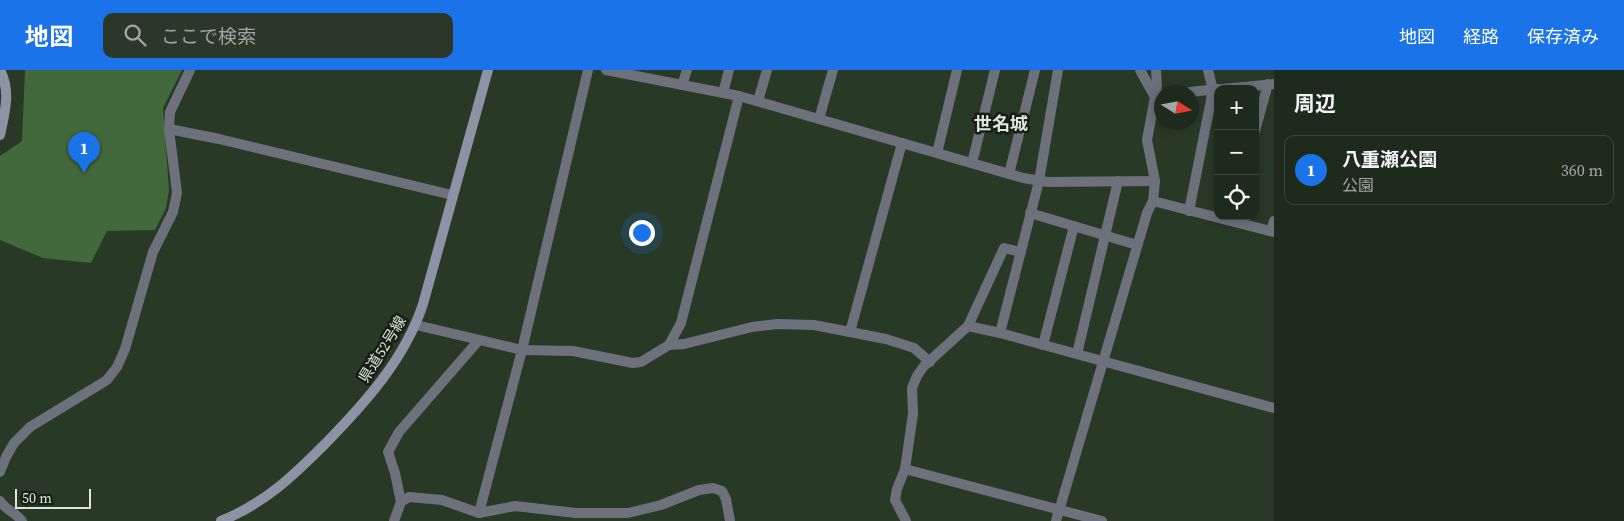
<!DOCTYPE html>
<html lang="ja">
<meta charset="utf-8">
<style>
body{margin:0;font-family:"Source Serif 4","Noto Sans JP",serif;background:#2b3729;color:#f1f3f6}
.controls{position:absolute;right:15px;top:15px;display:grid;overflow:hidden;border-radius:10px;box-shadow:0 2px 12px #0003}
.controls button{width:45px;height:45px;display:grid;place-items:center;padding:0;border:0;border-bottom:1px solid #3c473b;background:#1e2b1c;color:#f1f3f6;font:25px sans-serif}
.compass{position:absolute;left:1154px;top:15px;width:45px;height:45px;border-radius:50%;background:#1e2b1c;box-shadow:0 2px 12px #0003;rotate:101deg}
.scale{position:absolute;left:15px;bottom:12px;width:76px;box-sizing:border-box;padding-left:5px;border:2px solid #dde8db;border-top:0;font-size:14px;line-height:18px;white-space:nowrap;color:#dde8db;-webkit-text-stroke:4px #161e15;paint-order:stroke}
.you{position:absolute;left:641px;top:162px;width:18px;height:18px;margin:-12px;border:4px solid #fff;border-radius:50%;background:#1a73e8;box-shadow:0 0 0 8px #1a73e833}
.badge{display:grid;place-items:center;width:32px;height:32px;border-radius:50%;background:#1a73e8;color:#fff;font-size:16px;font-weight:700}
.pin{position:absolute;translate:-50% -41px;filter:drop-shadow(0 1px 2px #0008)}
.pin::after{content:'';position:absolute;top:26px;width:18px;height:15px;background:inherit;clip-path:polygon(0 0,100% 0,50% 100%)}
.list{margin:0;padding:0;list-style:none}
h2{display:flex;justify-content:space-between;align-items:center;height:65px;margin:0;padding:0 20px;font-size:21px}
h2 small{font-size:16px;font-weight:400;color:#a1a7a3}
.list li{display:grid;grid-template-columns:32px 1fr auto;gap:15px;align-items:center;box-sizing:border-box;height:70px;margin:0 10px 10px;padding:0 10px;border:1px solid #3c473b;border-radius:10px}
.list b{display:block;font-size:19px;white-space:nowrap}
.list p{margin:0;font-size:16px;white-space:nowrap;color:#a1a7a3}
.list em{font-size:16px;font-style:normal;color:#a1a7a3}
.icon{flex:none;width:28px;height:28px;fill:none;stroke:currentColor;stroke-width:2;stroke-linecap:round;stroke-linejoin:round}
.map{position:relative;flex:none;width:1274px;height:451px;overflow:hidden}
header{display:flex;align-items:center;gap:30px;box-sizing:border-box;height:70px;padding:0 25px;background:#1a73e8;color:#fff}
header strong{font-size:24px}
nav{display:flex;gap:28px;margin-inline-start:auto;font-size:18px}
.search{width:350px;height:45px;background:#2b3729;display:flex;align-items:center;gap:12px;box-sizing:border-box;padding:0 18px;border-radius:10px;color:#a1a7a3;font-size:19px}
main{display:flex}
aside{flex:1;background:#1e2b1c}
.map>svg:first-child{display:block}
</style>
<header>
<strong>地図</strong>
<div class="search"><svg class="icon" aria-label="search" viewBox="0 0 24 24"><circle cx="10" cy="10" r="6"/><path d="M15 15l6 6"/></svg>ここで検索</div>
<nav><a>地図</a><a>経路</a><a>保存済み</a></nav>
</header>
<main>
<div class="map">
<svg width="1274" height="451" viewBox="0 0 1274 451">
<rect width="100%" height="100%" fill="#283925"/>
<!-- green -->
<path fill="#42693c" d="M25,0H182L163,38L169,120L166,138L155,160L107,161L91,193L43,188L0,170V86L22,71Z"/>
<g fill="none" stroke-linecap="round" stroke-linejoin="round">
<!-- street -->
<g stroke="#6d717c" stroke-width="10">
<path d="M606,0L739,26L1023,108L1048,112L1155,111"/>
<path d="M1140,0L1155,27L1158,26"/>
<path d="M682,15L687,0"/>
<path d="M1222,19L1274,14"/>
<path d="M1190,22L1218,19"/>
<path d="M723,23L729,0"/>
<path d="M758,31L767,0"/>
<path d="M819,49L833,0"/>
<path d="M169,59L170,42L190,0"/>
<path d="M1255,61L1268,14"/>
<path d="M937,83L957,0"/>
<path d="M972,93L995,0"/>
<path d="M1009,104L1035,0"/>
<path d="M1153,131L1274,162"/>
<path d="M1189,141L1213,20L1208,0"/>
<path d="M1030,143L1137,175"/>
<path d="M1271,161L1274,151"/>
<path d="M416,255L522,280L573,281L633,293L641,292L669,275L681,253L739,26"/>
<path d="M968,256L1004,178L1021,182"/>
<path d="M850,262L902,73"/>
<path d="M1000,263L1039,111L1058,0"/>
<path d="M669,275L684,274L752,257L777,254L814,255L886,269L914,278L930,292"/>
<path d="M1043,275L1074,156"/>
<path d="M1077,284L1118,111"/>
<path d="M905,399L1102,451"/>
<path d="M0,402L6,387L14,373L30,357L107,310L117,297L125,279L153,182L173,142L177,123L169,59L219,69L452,125"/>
<path d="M0,431C6,440 16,443 22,451"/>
<path d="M401,432L395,403L388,382L399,362L479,270"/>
<path d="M479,443L522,280L588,0"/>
<path d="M394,451L401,432L409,427L442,430L479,443L515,436L576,443H628L661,435L699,420L713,418L722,421L726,429L730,451"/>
<path d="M906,451L895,430L897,419L905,399L913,344L912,318L917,306L924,296L968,256L1000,263L1274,338"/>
<path d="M1056,451L1147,143L1153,131L1155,111L1147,70L1157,16L1156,0"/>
</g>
<!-- secondary -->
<g stroke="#8c93a5" stroke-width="10">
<path d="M0,65C5,42 11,21 0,0"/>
<path d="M221,451C265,433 292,407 325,374C365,333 405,289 423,234L488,0"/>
</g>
</g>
<g text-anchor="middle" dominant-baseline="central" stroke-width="5" stroke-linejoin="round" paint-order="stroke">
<!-- street labels -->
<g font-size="15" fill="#dde8db" stroke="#161e15">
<text transform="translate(382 279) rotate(-58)">県道52号線</text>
</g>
<!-- quarter labels -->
<g font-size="18" font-weight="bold" fill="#dde8db" stroke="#161e15">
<text x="1001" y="53">世名城</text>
</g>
</g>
</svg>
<div class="controls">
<button>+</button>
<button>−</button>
<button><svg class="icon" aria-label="locate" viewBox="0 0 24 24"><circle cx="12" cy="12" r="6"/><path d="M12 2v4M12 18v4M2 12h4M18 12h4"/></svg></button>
</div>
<svg class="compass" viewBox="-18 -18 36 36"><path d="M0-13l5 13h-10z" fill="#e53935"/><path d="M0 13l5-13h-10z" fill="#a1a7a3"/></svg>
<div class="scale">50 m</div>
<div class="you"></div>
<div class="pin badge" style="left:84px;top:103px">1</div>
</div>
<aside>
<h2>周辺<small></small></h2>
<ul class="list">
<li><span class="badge">1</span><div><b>八重瀬公園</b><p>公園</p></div><em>360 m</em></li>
</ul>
</aside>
</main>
